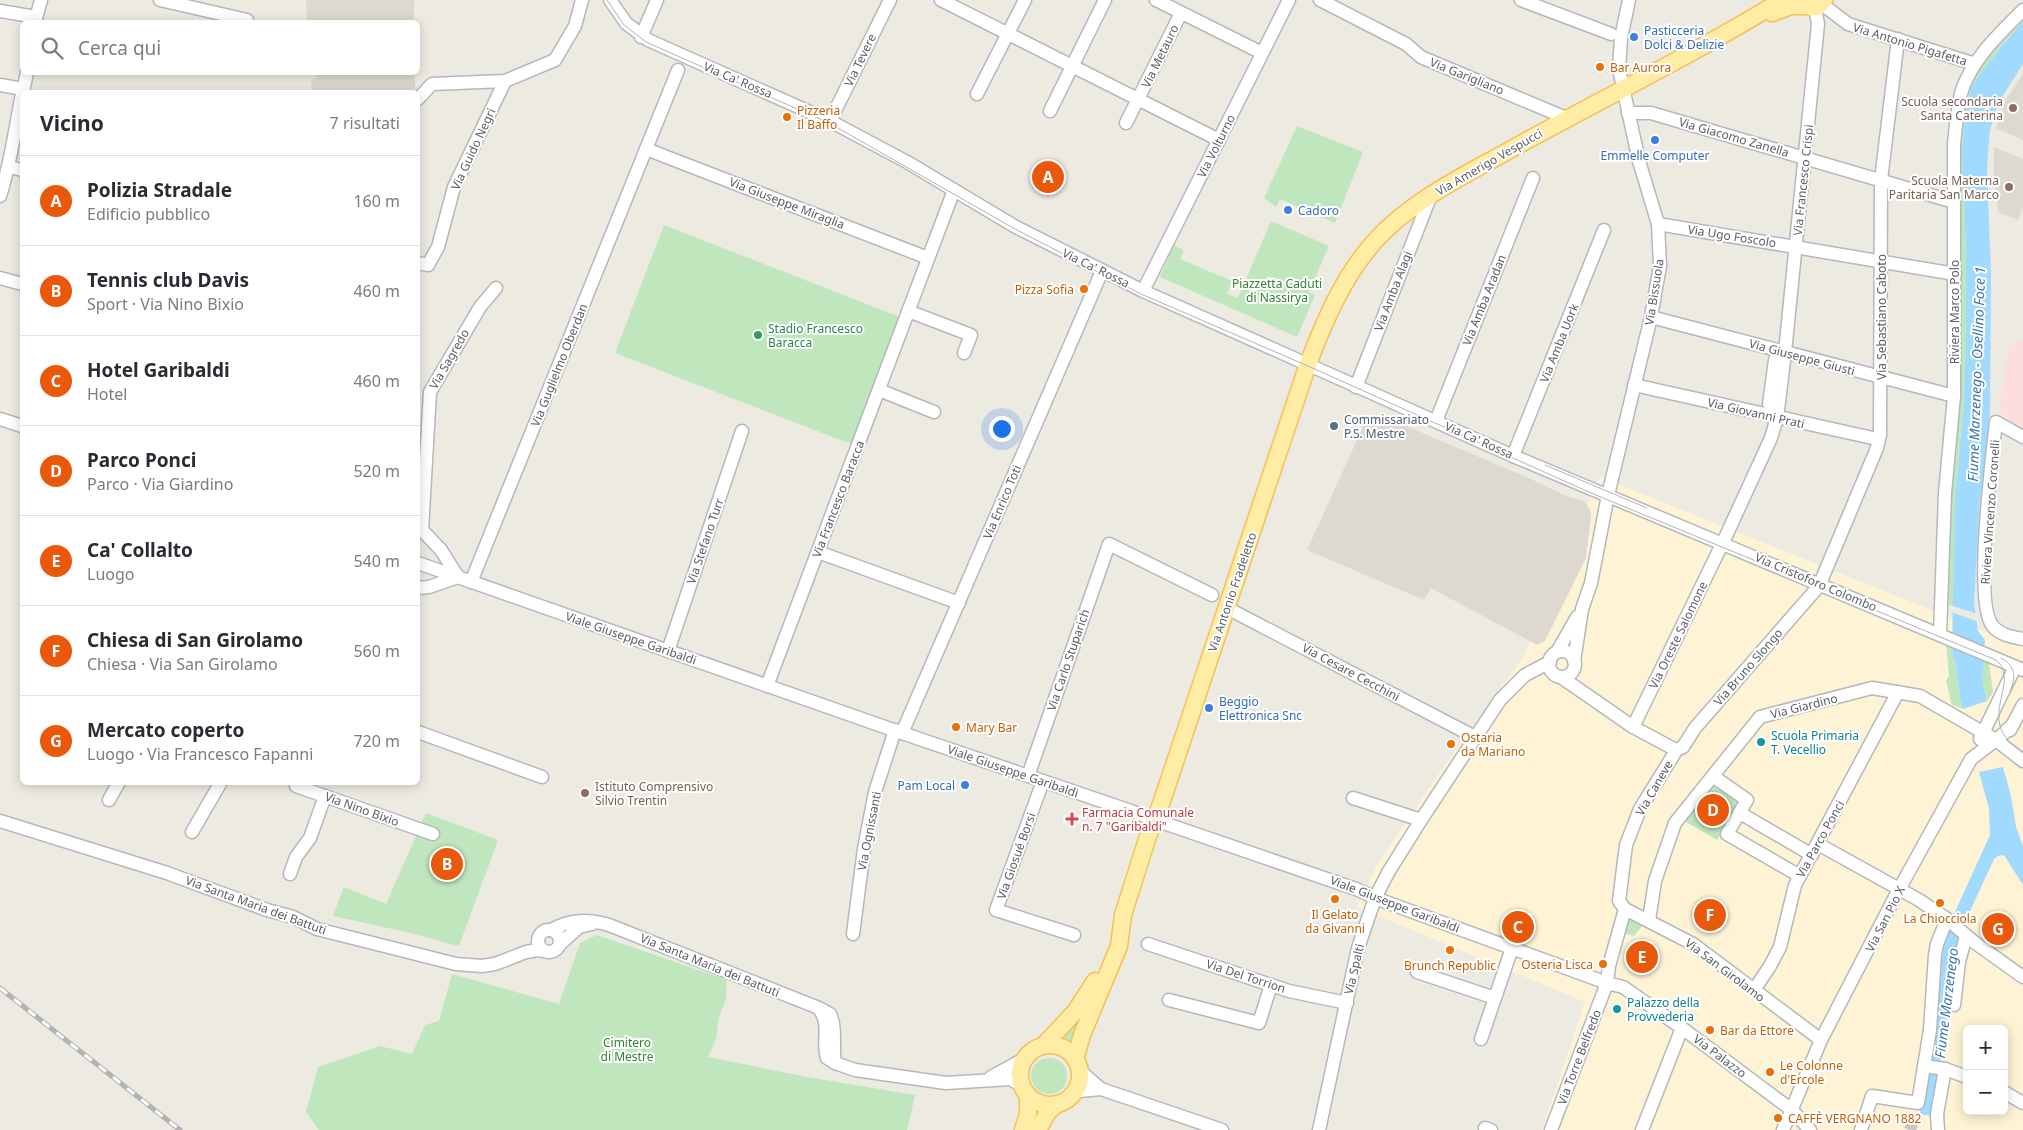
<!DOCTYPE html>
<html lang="it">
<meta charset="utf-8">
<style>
body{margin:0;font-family:"Noto Sans",sans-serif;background:#f7f7f7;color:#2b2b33}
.controls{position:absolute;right:15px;bottom:15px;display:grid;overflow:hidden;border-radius:8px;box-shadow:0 2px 12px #0003}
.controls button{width:45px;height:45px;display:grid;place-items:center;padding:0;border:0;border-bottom:1px solid #e1e1e2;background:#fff;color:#2b2b33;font:25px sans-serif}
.you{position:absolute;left:1001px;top:428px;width:18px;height:18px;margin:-12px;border:4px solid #fff;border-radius:50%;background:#1a73e8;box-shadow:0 0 0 8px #1a73e833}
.badge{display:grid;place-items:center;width:32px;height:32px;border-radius:50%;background:#ea580c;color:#fff;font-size:16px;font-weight:700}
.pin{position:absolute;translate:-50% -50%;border:2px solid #fff;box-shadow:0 1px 5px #0006}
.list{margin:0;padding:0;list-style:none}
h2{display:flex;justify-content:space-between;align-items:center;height:65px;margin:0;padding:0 20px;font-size:21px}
h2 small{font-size:16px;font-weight:400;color:#7c7c81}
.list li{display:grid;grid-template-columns:32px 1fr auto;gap:15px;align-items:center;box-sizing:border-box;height:90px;padding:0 20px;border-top:1px solid #e1e1e2}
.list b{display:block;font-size:19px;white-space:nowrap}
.list p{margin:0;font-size:16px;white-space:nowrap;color:#7c7c81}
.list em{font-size:16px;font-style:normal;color:#7c7c81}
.icon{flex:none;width:28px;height:28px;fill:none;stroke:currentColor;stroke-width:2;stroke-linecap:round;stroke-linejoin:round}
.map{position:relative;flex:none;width:2023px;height:1130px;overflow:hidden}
.search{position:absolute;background:#fff;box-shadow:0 2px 12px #0003;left:20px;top:20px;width:400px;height:55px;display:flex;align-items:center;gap:12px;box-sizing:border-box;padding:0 18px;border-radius:8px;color:#7c7c81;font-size:19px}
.panel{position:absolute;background:#fff;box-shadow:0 2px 12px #0003;left:20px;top:90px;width:400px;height:695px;border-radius:8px}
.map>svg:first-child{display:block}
</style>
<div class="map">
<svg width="2023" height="1130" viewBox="0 0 2023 1130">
<rect width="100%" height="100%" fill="#edeae2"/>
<!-- commercial -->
<path fill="#fff3d6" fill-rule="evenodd" d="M1600,477L2001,638L2023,645V1130H1542L1585,1002L1357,907L1376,867L1433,782L1523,657ZM1967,1029H2004V1111H1967Z"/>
<!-- education -->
<g fill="#ded9d0">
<path d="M306,0H414V22H307Z"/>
<path d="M315,73H415V91L312,92L311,80L316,79Z"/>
<path d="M2023,74V140L1996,128L2006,100Z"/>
<path d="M1994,147L2023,159V208L2018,220L1998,212L1994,175Z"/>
<path d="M1368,416L1390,423L1392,420L1533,480L1568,497L1584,501L1587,505L1590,510L1591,517L1586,558L1545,641L1537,645L1431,588L1424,600L1307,550Z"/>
</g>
<!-- medical -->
<path fill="#fcdedd" d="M2023,341V430L2001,418L2000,401L2008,351L2011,345Z"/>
<!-- green -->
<g fill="#bfe6bd">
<path d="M2023,16V22L2003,43L1978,77L1971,89L1965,116L1962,152L1966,251V348L1963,414L1955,499L1953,606L1945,603L1958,142C1959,129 1960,113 1963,100C1971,70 2001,38 2023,16Z"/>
<path d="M1297,126L1363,152L1335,223L1280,199L1276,207L1264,198Z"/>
<path d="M1271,221L1329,246L1309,292L1315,295L1297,337L1160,277L1174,245L1184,250L1180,259L1232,281L1227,294L1238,298Z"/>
<path d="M664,225L900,317L851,444L615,353Z"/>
<path d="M1946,643L1952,646L1953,659L1955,660L1960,699L1963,709L1952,705L1946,681L1949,675Z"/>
<path d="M1983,659L1989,663L1993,692L1987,701L1982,680Z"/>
<path d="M1713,780L1742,800L1717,840L1681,819Z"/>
<path d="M426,813L498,840L459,946L406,932L333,916L344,887L386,904Z"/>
<path d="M1628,919L1642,926L1634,936L1624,933Z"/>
<path d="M597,935L727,980L726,999L719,1017L716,1039L708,1057L807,1077L915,1095L907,1130H319L306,1112L318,1067L380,1046L412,1054L425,1025L439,1021L452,974L559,1004L580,943Z"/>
<path d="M1088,1005L1073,1049L1067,1044L1058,1041Z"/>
<circle cx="1049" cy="1076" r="18"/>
</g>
<!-- water -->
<g fill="#a0daff">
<path d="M2023,22V64L2000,100L1995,113L1990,130L1988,152L1987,175L1991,272L1990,412L1979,510L1974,604L1978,631L1985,640L1982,680L1987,701L1963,709L1960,699L1955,660L1953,659L1952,646L1955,499L1963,414L1966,348V251L1962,152L1965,116L1971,89L1978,77L2003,44Z"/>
<path d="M2003,767L2011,796L2016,827L2023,846V885L2004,855L1998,856L1994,859L1965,922L1955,949L1950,972L1946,1023L1933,1116L1919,1114L1926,1092L1931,1063L1944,942L1954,914L1990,835L1989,809L1979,772Z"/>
</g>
<!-- pier -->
<path fill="#edeae2" d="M1950,605L1978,614L1979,622L1951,612Z"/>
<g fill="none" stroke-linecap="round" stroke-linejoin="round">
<!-- minor-tunnel -->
<path stroke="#c8c7c2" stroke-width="12" stroke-dasharray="12 6" stroke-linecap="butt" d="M1910,1130L1916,1113"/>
<!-- minor casing -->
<g stroke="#b4b8bd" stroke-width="15">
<g id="minor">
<path d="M160,0L247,20"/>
<path d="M610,0L626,23L648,40L830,121L907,162L1016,227L1143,291L1513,456L2023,670"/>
<path d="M941,0L1219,140"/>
<path d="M1156,0L1262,53"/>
<path d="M1320,0L1406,44L1421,57L1566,118"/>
<path d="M1521,0L1611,34"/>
<path d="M1822,4L1848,24L1975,64"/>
<path d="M0,11L36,17"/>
<path d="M35,22L41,0"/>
<path d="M641,37L657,0"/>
<path d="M0,85L23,89"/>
<path d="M23,92L27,72"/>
<path d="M977,94L1025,0"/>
<path d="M418,99L432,84L505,81L555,60L575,26L582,0"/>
<path d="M1050,111L1105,0"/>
<path d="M1628,113H1651L1954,202"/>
<path d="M830,121L890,0"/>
<path d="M1126,123L1181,13"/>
<path d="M646,149L928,258"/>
<path d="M9,167L22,170"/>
<path d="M0,196C11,163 15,128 22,94"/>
<path d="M1658,224L1955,274"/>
<path d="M418,263L428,265L438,247L454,187L505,81"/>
<path d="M0,278L22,284"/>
<path d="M1143,291L1289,0"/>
<path d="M908,311L971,335L964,353"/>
<path d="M1651,317L1954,396"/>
<path d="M1634,385L1877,439"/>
<path d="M1356,387L1431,195"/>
<path d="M879,390L934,412"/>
<path d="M1777,418L1769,404L1775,360L1785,352"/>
<path d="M0,419L22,426"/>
<path d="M1436,421L1533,178"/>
<path d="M2023,437L1996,422C1992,458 1974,601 1992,625C1999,635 2012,637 2023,639"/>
<path d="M1513,456L1604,230"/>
<path d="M418,526L441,550L458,577L429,587L418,588"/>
<path d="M422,530L430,392L480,307L496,288"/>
<path d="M818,552L959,603"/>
<path d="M418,563L902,733L1131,811L1155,820L1356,889L1383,901L1607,983L1623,987L1682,1028L1777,1099L1792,1110L1810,1130"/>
<path d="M471,582L678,70"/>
<path d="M1227,608L1475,737"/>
<path d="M1940,635L1945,493L1954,396V144C1956,126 1957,107 1962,90C1973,58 2000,33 2023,10"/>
<path d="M668,651L742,431"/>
<circle cx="1562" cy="664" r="13"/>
<path d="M1557,652L1577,617"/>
<path d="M1574,661L1582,609L1591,583L1608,495L1651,317L1660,266L1658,224L1639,161L1619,69L1621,38L1629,0"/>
<path d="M1561,677L1633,727L1676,750L1683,747L1695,728L1819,586L1877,448L1880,435L1881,180L1898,39"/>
<path d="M767,686L954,190"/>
<path d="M1633,727L1726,536L1771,438L1777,418L1785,352L1818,24L1815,8"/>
<path d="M2010,730L2023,705"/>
<path d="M418,732L542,777"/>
<path d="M902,733L1102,271"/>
<path d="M1980,739L2015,667"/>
<path d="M1715,774L1717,779L1747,800L1727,834L1800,876"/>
<path d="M1028,776L1109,544L1212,595"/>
<path d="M1043,781L996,910L1074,935"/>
<path d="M299,782L296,786L433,834"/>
<path d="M1353,798L1421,820"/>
<path d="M109,800L119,782"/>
<path d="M1740,813L1812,855"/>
<path d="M0,821L167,873L267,910L293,917L317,929L456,964L482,966L495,964L526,952L538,950L543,951"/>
<path d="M192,832L221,782"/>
<path d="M1818,844L1919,900L1947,919L1974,942L2023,977"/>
<path d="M290,874L296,857L310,838L325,796"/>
<path d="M1625,909L1693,944L1821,1040"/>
<path d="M1625,909L1619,901L1626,845L1640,809L1674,754"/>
<path d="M1649,920L1655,881L1675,823L1760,717L1872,688L1920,696L1996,740L2023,761"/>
<circle cx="549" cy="941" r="11"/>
<path d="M551,930C570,919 588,919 609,925L819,1008L830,1014C837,1030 832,1046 835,1063"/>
<path d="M853,934L864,849L875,792L895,730"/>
<path d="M560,944L579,927L592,924"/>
<path d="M1148,944L1289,991L1347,1003"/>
<path d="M1417,972L1495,998"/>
<path d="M1754,990L1770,966L1780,947L1795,885L1898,692"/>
<path d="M1169,1000L1259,1023L1271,985"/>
<path d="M1954,1005L1959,962L1966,936"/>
<path d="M821,1012C830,1026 822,1042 827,1058L835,1063L855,1070L946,1083L1010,1079L1021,1085"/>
<path d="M1481,1039L1512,948"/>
<path d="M1924,1066L1945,1069L1967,1077"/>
<path d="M1079,1070L1101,1089L1222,1130"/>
<path d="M991,1077L1026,1058"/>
<path d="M2004,1092L2023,1103"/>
<path d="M1073,1094L1079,1091L1101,1089"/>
<path d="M1485,1128L1491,1130"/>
<path d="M1319,1130L1358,948L1375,898L1389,871L1421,820L1500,700L1525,675L1550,662"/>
<path d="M1551,1130L1607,983L1609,966L1625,909"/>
<path d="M1642,1130L1682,1028"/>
<path d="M1783,1130L1821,1040L1896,895L1971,759L2001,736L2014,723"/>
<path d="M1861,1130L1872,1096L1918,1103L1930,1030L1935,955L1937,944L1947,919"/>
<path d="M1938,1130L1937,1114L1945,1069"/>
</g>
</g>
<!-- major casing -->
<g stroke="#f5c054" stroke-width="19">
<g id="major">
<path d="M1802,0C1808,10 1818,10 1824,0"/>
<path d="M1772,13L1791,6H1807"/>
<circle cx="1050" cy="1075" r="30"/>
<path d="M1043,1046L1075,1012L1095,981"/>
<path d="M1075,1059L1082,1035L1119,946L1123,915L1148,836L1161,804L1308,364C1325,320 1343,277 1374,242C1411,201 1461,177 1508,151C1599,100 1693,55 1782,0"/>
<path d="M1023,1130L1028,1114V1096"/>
<path d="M1038,1130L1048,1112L1057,1104"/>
</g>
</g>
<!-- minor -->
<use href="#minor" stroke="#fff" stroke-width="12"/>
<!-- major -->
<use href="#major" stroke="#ffeca5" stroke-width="16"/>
<!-- tram -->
<g stroke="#b1b2b3" stroke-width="1">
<path d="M607,0L624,25L646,42L829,123L1015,229L1141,294L1308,366L1591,493L1996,660C2023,682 1971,722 2023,752"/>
<path d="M1545,465L1647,508"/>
<path d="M2001,658C2016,666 2016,677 2010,691"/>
</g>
<!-- rail casing -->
<g stroke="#b1b2b3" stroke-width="5">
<path id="rail" d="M0,988L180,1130"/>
</g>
<!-- rail -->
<use href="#rail" stroke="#fff" stroke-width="3" stroke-dasharray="9" stroke-linecap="butt"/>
</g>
<!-- markers -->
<g fill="#3f7fe0" stroke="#fff" stroke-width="2">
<circle cx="1634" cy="37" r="5"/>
<circle cx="1655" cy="140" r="5"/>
<circle cx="1288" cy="210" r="5"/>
<circle cx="1209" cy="708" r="5"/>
<circle cx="965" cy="785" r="5"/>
</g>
<g fill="#e8710a" stroke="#fff" stroke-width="2">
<circle cx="1600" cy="67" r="5"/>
<circle cx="787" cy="117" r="5"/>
<circle cx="1084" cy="289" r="5"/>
<circle cx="956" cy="727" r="5"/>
<circle cx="1451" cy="744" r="5"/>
<circle cx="1335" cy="899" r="5"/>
<circle cx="1940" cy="903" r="5"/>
<circle cx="1450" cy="950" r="5"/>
<circle cx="1603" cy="964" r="5"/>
<circle cx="1710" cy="1030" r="5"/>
<circle cx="1770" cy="1072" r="5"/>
<circle cx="1778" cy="1118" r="5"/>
</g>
<g fill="#8d6e63" stroke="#fff" stroke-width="2">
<circle cx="2013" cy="108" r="5"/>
<circle cx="2009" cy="187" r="5"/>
<circle cx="585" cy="793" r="5"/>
</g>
<circle fill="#2e9e5b" stroke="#fff" stroke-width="2" cx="758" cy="335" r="5"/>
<circle fill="#5c6f8a" stroke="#fff" stroke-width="2" cx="1334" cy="426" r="5"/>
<g fill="#0f9aa8" stroke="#fff" stroke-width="2">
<circle cx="1761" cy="742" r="5"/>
<circle cx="1617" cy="1009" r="5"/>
</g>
<path fill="#e0444e" stroke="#fff" stroke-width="2" d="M1069.5 811.5h5v5h5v5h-5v5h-5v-5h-5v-5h5z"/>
<g text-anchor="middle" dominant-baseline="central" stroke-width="4" stroke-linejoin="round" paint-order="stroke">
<!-- shop labels -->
<g font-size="12" fill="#366cbe" stroke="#fff" text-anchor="start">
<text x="1644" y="30">Pasticceria<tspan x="1644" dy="14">Dolci &amp; Delizie</tspan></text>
<text x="1655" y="155" text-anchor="middle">Emmelle Computer</text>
<text x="1298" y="210">Cadoro</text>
<text x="1219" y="701">Beggio<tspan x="1219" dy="14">Elettronica Snc</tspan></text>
<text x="955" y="785" text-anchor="end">Pam Local</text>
</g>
<!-- street labels -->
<g font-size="12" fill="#5a5e63" stroke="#fff">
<text transform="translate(1910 44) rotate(17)">Via Antonio Pigafetta</text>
<text transform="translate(1160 56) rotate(-64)">Via Metauro</text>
<text transform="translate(860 60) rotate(-64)">Via Tevere</text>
<text transform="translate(1467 76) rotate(22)">Via Garigliano</text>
<text transform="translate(738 80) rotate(23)">Via Ca' Rossa</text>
<text transform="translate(1734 137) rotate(16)">Via Giacomo Zanella</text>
<text transform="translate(1216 146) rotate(-63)">Via Volturno</text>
<text transform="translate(473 149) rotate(-65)">Via Guido Negri</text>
<text transform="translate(1489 162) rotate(-30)">Via Amerigo Vespucci</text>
<text transform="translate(1803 180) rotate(-84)">Via Francesco Crispi</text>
<text transform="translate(787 203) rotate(21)">Via Giuseppe Miraglia</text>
<text transform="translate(1732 236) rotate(9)">Via Ugo Foscolo</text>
<text transform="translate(1096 268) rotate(26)">Via Ca' Rossa</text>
<text transform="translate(1393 291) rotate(-69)">Via Amba Alagi</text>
<text transform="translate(1654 292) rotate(-81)">Via Bissuola</text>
<text transform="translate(1484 300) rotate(-68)">Via Amba Aradan</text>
<text transform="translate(1954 312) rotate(-90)">Riviera Marco Polo</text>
<text transform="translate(1881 317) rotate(-90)">Via Sebastiano Caboto</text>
<text transform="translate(1559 343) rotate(-68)">Via Amba Uork</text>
<text transform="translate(1802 357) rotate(15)">Via Giuseppe Giusti</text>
<text transform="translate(449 359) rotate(-60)">Via Sagredo</text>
<text transform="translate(559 365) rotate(-68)">Via Guglielmo Oberdan</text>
<text transform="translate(1756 413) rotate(13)">Via Giovanni Prati</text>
<text transform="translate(1479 440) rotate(24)">Via Ca' Rossa</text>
<text transform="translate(838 499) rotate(-69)">Via Francesco Baracca</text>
<text transform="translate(1002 502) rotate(-67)">Via Enrico Toti</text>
<text transform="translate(1990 512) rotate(-86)">Riviera Vincenzo Coronelli</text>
<text transform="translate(705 541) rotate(-71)">Via Stefano Turr</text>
<text transform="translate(1816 582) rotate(23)">Via Cristoforo Colombo</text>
<text transform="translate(1232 592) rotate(-71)">Via Antonio Fradeletto</text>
<text transform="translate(1678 635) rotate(-64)">Via Oreste Salomone</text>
<text transform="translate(631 638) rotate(19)">Viale Giuseppe Garibaldi</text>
<text transform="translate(1068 660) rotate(-71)">Via Carlo Stuparich</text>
<text transform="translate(1748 667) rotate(-49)">Via Bruno Slongo</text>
<text transform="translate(1351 672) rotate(28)">Via Cesare Cecchini</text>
<text transform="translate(1804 706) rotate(-14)">Via Giardino</text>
<text transform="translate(1013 771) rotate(19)">Viale Giuseppe Garibaldi</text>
<text transform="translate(1654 788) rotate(-60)">Via Caneve</text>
<text transform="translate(362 809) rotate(20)">Via Nino Bixio</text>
<text transform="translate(869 831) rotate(-79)">Via Ognissanti</text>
<text transform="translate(1820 839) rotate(-61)">Via Parco Ponci</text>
<text transform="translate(1016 856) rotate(-70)">Via Giosué Borsi</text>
<text transform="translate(1395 904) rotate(21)">Viale Giuseppe Garibaldi</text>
<text transform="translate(256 905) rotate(20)">Via Santa Maria dei Battuti</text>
<text transform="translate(1885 919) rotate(-63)">Via San Pio X</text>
<text transform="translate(710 965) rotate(22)">Via Santa Maria dei Battuti</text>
<text transform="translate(1354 969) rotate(-77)">Via Spalti</text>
<text transform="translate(1725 970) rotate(37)">Via San Girolamo</text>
<text transform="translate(1246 976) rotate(18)">Via Del Torrion</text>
<text transform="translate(1720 1056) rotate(37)">Via Palazzo</text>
<text transform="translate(1579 1057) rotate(-69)">Via Torre Belfredo</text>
</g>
<!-- food labels -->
<g font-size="12" fill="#c56008" stroke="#fff" text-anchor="start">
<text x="1610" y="67">Bar Aurora</text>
<text x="797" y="110">Pizzeria<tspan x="797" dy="14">Il Baffo</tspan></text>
<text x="1074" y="289" text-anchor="end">Pizza Sofia</text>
<text x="966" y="727">Mary Bar</text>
<text x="1461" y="737">Ostaria<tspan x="1461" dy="14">da Mariano</tspan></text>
<text x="1335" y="914" text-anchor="middle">Il Gelato<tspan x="1335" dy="14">da Givanni</tspan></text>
<text x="1940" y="918" text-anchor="middle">La Chiocciola</text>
<text x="1593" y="964" text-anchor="end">Osteria Lisca</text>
<text x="1450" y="965" text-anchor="middle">Brunch Republic</text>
<text x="1720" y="1030">Bar da Ettore</text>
<text x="1780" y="1065">Le Colonne<tspan x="1780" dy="14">d'Ercole</tspan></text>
<text x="1788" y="1118">CAFFÈ VERGNANO 1882</text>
</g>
<!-- education labels -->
<g font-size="12" fill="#785e54" stroke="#fff" text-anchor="end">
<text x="2003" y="101">Scuola secondaria<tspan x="2003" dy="14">Santa Caterina</tspan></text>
<text x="1999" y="180">Scuola Materna<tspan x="1999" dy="14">Paritaria San Marco</tspan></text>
<text x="595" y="786" text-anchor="start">Istituto Comprensivo<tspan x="595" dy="14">Silvio Trentin</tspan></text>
</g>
<!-- park labels -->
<g font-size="12" fill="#318332" stroke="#fff">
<text x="1277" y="283">Piazzetta Caduti<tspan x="1277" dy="14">di Nassirya</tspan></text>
<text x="627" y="1042">Cimitero<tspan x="627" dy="14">di Mestre</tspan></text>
</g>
<!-- leisure labels -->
<g font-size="12" fill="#27864d" stroke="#fff" text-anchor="start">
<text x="768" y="328">Stadio Francesco<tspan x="768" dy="14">Baracca</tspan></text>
</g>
<!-- service labels -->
<g font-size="12" fill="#4e5e75" stroke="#fff" text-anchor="start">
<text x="1344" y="419">Commissariato<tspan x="1344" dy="14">P.S. Mestre</tspan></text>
</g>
<!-- culture labels -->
<g font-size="12" fill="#0d838f" stroke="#fff" text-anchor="start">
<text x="1771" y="735">Scuola Primaria<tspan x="1771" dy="14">T. Vecellio</tspan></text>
<text x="1627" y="1002">Palazzo della<tspan x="1627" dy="14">Provvederia</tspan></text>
</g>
<!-- health labels -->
<g font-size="12" fill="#be3a42" stroke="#fff" text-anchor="start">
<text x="1082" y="812">Farmacia Comunale<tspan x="1082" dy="14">n. 7 "Garibaldi"</tspan></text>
</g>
<!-- water labels -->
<g font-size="14" font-style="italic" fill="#3975aa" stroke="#fff">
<text transform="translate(1976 374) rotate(-88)">Fiume Marzenego - Osellino Foce 1</text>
<text transform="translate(1946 1003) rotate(-83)">Fiume Marzenego</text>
</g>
</g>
</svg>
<div class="controls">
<button>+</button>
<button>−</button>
</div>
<div class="you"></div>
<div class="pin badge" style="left:1048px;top:177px">A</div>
<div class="pin badge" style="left:447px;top:864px">B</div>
<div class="pin badge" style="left:1518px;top:927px">C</div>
<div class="pin badge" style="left:1713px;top:810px">D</div>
<div class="pin badge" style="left:1642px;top:957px">E</div>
<div class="pin badge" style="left:1710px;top:915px">F</div>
<div class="pin badge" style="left:1998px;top:929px">G</div>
<div class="search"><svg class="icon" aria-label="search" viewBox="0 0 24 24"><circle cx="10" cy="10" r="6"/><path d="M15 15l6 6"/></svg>Cerca qui</div>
<section class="panel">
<h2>Vicino<small>7 risultati</small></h2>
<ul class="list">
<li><span class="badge">A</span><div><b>Polizia Stradale</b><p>Edificio pubblico</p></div><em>160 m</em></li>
<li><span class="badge">B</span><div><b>Tennis club Davis</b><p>Sport · Via Nino Bixio</p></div><em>460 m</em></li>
<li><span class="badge">C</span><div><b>Hotel Garibaldi</b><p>Hotel</p></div><em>460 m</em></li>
<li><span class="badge">D</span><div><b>Parco Ponci</b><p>Parco · Via Giardino</p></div><em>520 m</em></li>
<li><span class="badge">E</span><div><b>Ca' Collalto</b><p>Luogo</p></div><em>540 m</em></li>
<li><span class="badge">F</span><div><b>Chiesa di San Girolamo</b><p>Chiesa · Via San Girolamo</p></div><em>560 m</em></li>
<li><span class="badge">G</span><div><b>Mercato coperto</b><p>Luogo · Via Francesco Fapanni</p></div><em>720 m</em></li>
</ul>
</section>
</div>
